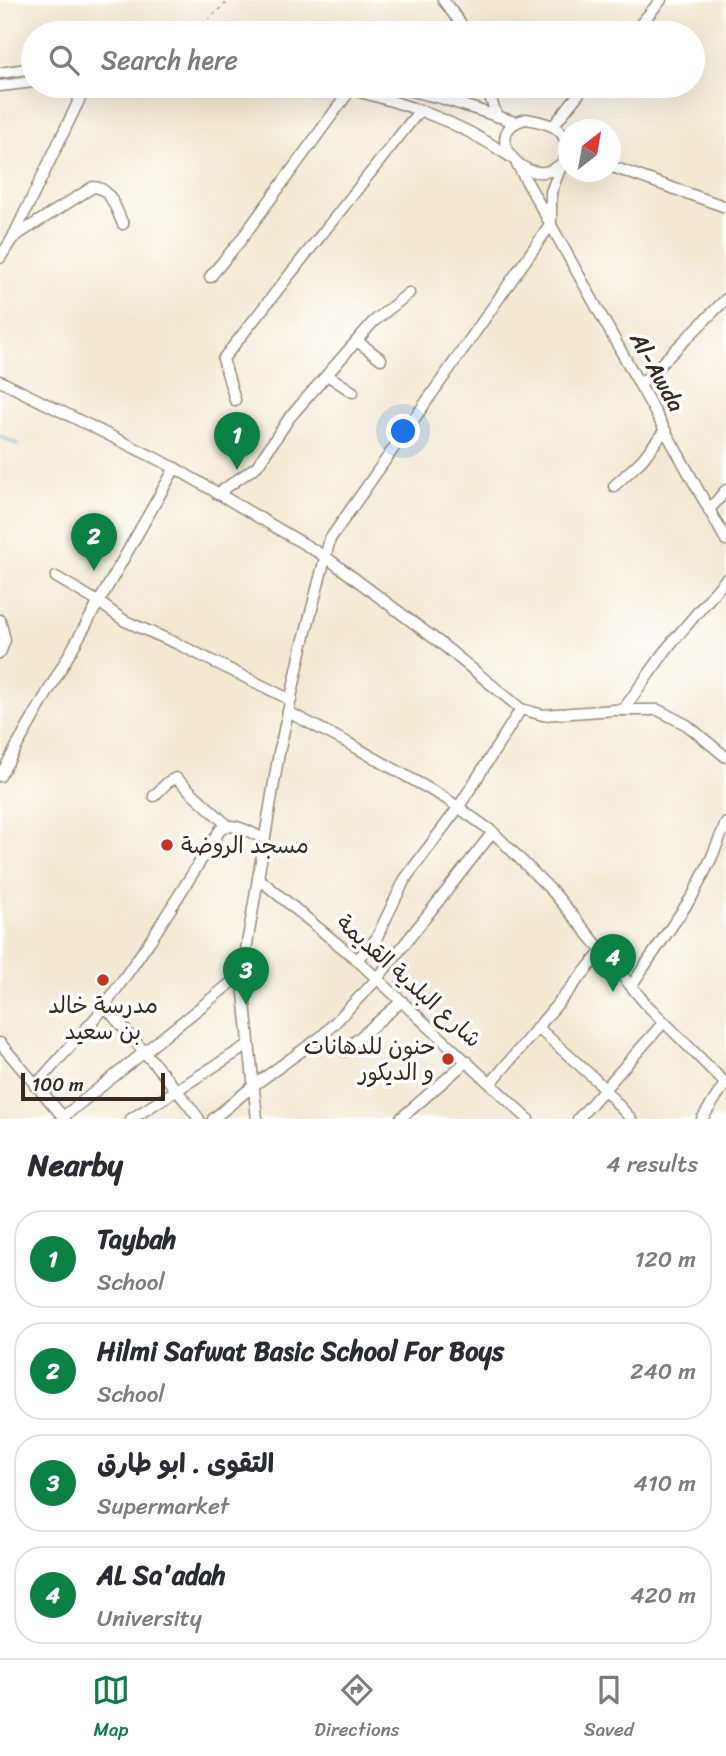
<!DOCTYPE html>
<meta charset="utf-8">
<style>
body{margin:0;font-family:Sriracha,"Playpen Sans Arabic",sans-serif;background:#f2f2f3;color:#2b2b33}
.compass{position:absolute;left:558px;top:119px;width:63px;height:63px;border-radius:50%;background:#fff;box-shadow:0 7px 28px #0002;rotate:31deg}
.scale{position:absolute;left:21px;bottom:18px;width:144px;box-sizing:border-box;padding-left:7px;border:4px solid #3b2a1e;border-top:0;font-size:19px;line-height:24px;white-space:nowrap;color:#3b2a1e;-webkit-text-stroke:5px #fff;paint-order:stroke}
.you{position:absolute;left:404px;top:432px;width:24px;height:24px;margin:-18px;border:5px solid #fff;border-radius:50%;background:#1a73e8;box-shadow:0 0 0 10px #1a73e833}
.badge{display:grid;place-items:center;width:46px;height:46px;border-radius:50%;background:#0b8043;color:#fff;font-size:23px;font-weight:700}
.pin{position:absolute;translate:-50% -58px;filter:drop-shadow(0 2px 4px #0008)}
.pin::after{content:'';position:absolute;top:37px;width:24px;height:21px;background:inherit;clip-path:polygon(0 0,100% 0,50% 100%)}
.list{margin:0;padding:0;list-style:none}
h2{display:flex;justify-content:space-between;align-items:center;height:91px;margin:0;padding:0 28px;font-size:30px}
h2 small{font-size:23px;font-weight:400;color:#7c7c81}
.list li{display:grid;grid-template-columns:46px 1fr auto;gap:21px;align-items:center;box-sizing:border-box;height:98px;margin:0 14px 14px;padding:0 14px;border:2px solid #e1e1e2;border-radius:28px}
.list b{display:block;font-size:26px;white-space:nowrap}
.list p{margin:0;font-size:23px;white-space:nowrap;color:#7c7c81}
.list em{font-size:23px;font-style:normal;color:#7c7c81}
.icon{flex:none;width:38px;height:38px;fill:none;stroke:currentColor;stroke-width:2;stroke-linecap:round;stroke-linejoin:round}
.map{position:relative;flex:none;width:726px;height:1119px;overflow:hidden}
.search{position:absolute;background:#fff;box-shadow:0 7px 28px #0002;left:21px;right:21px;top:21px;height:77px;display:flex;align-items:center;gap:18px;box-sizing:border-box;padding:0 24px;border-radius:38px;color:#7c7c81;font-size:26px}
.sheet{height:539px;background:#fff}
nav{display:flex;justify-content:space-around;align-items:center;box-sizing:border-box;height:98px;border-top:2px solid #e1e1e2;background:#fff;font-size:19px;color:#7c7c81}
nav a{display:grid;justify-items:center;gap:4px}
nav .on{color:#0b8043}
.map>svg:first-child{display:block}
</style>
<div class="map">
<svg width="726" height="1119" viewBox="0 0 726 1119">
<rect width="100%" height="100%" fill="#fff"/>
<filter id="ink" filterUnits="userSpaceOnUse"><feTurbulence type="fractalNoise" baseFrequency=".0143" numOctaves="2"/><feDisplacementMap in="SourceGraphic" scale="14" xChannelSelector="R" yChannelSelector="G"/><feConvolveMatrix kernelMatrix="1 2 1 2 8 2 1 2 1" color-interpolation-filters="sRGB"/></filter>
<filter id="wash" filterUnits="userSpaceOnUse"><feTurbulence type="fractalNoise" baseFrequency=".00686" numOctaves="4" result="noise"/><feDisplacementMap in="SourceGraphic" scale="28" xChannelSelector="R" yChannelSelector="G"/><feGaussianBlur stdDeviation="1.57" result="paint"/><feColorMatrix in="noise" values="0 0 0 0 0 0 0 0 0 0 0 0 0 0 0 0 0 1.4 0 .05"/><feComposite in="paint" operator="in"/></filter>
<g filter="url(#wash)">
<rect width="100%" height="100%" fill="#f3e9d2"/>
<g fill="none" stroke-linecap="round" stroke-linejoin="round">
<!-- stream -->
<path stroke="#60a6d6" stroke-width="2.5" d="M0,436L18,445"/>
</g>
</g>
<g filter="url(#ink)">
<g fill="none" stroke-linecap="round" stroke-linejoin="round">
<!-- minor casing -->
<g stroke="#978a78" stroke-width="13">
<g id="minor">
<path d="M443,0L468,33"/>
<path d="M633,33L661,0"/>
<path d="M0,73L33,68"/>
<path d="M0,86L33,82"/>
<path d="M336,86C398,101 456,119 509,156"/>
<path d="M391,86L444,99L515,122"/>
<path d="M486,86L497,116"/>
<path d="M526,119C549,123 568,127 568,155C537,205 472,132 526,119Z"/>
<path d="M554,125L585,86"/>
<path d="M517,164L726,540"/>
<path d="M610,166L726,207"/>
<path d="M12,239L86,86"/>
<path d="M0,258L12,239L20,233L93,187C111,187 116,210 123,224"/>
<path d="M210,277L240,241L351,89"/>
<path d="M357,341L381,359"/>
<path d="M327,375L353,392"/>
<path d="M0,381L175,468L326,557L443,645L521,709L543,715L615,710H658L687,725L726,757"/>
<path d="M640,385L726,299"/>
<path d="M235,400L223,359L420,110"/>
<path d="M614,486L642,460L665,430"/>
<path d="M217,494L257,466L290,417L373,322L409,293"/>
<path d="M709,510L726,490"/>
<path d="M56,577L100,603L125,621L176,643L291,700"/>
<path d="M0,620L5,640L0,653"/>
<path d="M623,710L669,646L726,579"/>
<path d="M288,712L348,743L445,798L493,832L554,893L645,1003L725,1083"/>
<path d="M0,776L175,468"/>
<path d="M154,796L168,782L176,778L227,825"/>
<path d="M258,878L357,960L528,1119"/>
<path d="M357,960L376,939L405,879L458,808L521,709"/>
<path d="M631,986L693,895L711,859L726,823"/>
<path d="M105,1006C136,1044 170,1079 199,1119"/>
<path d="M537,1027L596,1080L631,1119"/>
<path d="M0,1043L65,1119"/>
<path d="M344,1051L402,1001"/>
<path d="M491,1083L602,951"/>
<path d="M35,1086L99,1014L152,938L220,830C233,820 251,833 264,839"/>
<path d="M63,1117L242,974"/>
<path d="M131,1119L248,1045"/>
<path d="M213,1119L253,1086L322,1036L377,979L493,832"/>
<path d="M257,1119L242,974L279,753L302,647L330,539L551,224V192L562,164"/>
<path d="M400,1119L467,1061"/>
<path d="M578,1119L664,1022"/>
<path d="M702,1119L726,1082"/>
</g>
</g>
<!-- path -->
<path stroke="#978a78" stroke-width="2" stroke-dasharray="2 5" stroke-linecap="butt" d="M193,33L230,0"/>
<!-- minor -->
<use href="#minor" stroke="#fff" stroke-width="10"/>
</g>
</g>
<!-- markers -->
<g fill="#c8321e" stroke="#fff" stroke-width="2.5">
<circle cx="167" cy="845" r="7"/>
<circle cx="103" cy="980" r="7"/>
<circle cx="448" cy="1059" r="7"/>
</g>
<g text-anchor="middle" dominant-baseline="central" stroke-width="7" stroke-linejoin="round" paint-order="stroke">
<!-- street labels -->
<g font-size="23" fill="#3b2a1e" stroke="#fff">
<text transform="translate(657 372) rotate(61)">Al-Awda</text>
<text transform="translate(409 981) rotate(42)">شارع البلدية القديمة</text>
</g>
<!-- poi labels -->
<g font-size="23" fill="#3b2a1e" stroke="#fff" text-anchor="start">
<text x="181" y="845">مسجد الروضة</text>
<text x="103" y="1005" text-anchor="middle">مدرسة خالد<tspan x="103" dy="26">بن سعيد</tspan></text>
<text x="434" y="1046" text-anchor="end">حنون للدهانات<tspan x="434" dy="26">و الديكور</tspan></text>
</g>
</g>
</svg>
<svg class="compass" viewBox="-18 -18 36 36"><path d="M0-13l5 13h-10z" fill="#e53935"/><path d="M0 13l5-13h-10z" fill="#7c7c81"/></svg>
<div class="scale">100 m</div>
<div class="you"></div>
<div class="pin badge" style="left:237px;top:470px">1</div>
<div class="pin badge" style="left:94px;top:571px">2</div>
<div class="pin badge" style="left:246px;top:1005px">3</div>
<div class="pin badge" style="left:613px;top:992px">4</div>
<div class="search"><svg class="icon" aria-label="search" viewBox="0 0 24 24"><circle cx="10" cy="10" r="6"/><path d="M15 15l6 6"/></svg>Search here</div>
</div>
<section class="sheet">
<h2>Nearby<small>4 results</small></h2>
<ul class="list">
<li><span class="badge">1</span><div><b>Taybah</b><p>School</p></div><em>120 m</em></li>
<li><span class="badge">2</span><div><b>Hilmi Safwat Basic School For Boys</b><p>School</p></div><em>240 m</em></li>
<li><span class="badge">3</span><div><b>التقوى . ابو طارق</b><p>Supermarket</p></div><em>410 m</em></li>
<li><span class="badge">4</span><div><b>AL Sa'adah</b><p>University</p></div><em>420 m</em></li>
</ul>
</section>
<nav>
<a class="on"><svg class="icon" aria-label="map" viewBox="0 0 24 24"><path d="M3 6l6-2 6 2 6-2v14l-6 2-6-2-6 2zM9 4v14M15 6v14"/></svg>Map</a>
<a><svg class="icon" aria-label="directions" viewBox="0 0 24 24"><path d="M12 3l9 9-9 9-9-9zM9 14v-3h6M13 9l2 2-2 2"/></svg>Directions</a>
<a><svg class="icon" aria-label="saved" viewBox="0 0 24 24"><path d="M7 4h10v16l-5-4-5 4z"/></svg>Saved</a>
</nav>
